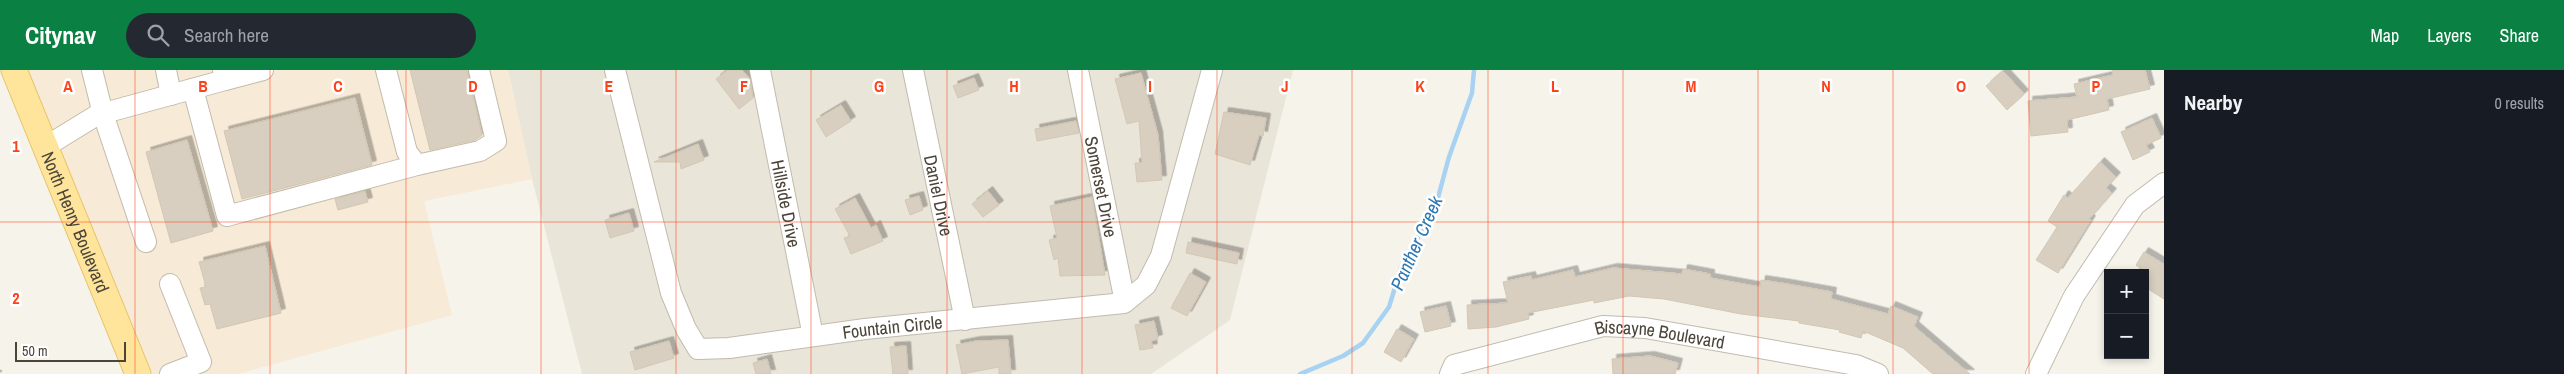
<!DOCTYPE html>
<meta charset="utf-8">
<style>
body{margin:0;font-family:"Archivo Narrow",sans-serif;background:#242831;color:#f1f3f6}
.controls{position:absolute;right:15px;bottom:15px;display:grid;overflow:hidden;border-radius:0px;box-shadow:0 2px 8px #0003}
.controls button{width:45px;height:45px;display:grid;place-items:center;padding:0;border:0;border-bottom:1px solid #363941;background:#171b24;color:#f1f3f6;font:25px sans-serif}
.scale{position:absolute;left:15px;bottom:12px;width:111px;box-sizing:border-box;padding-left:5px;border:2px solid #4b4439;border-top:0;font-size:14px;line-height:18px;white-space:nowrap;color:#4b4439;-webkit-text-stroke:4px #fff;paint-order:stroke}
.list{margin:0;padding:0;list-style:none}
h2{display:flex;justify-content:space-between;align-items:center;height:65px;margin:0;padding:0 20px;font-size:21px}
h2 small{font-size:16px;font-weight:400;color:#9ea1a6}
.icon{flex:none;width:28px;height:28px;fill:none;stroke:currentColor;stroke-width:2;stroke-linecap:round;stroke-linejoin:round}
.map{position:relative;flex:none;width:2164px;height:304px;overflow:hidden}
header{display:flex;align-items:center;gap:30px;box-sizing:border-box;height:70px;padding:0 25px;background:#0b8043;color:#fff}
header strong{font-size:24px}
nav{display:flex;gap:28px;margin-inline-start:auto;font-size:18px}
.search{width:350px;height:45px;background:#242831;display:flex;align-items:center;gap:12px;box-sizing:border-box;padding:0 18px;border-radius:28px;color:#9ea1a6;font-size:19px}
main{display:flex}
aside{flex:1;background:#171b24}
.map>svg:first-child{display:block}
</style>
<header>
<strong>Citynav</strong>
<div class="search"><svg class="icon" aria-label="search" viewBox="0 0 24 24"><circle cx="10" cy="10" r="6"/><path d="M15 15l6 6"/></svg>Search here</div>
<nav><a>Map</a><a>Layers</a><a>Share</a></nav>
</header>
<main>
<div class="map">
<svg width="2164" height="304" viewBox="0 0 2164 304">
<defs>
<filter id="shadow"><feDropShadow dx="4.5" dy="-4.5" stdDeviation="0" flood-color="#0004"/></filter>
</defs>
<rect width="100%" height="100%" fill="#f6f3eb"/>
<!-- residential -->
<path fill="#eae5d9" d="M508,0H1293L1230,250L1151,304H582L532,109Z"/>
<!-- commercial -->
<path fill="#f7ead7" d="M22,0H508L532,109L424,131L452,245L238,304H152Z"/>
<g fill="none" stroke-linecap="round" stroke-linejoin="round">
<!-- stream -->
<path stroke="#a8d2f2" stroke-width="4.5" d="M1300,304L1343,286L1363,273L1389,237L1401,198L1436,135L1449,87L1472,23L1474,0"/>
</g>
<!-- building -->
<g fill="#d8cfc0" stroke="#d3c7b3" filter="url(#shadow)">
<path d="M410,0H467L482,65L475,70L430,80Z"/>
<path d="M728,0H742L750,9L753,28L739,39L716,9Z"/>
<path d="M2112,0H2145L2150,19L2107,29L2109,40L2067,50L2068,62L2031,66L2028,31L2077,27L2074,14L2113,5Z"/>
<path d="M2003,1L2024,24L2007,40L1986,16Z"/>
<path d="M1141,3L1158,65L1162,110L1137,112L1135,93H1142L1139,51L1127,54L1115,9Z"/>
<path d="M974,8L979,20L958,28L953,16Z"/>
<path d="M355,28L372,95L242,129L224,61Z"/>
<path d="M841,35L851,51L826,67L816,50Z"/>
<path d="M1224,42L1266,48L1263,66L1259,65L1250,95L1215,84Z"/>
<path d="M2152,48L2161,68L2146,75L2150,82L2133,90L2121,62Z"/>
<path d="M1076,51L1079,63L1037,71L1035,59Z"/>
<path d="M187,70L213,161L171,173L146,82Z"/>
<path d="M698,74L704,90L681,99L680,92H654Z"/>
<path d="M2100,92L2116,107L2106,118L2112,123L2089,149L2091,150L2058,203L2036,190L2057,157L2048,151L2064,125L2068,128Z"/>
<path d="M365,121L368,132L338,140L335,129Z"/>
<path d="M988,121L999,135L983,147L972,134Z"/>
<path d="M919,126L923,140L910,145L905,130Z"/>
<path d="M1092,127L1105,205L1060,206L1058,188L1054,190L1049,170L1057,168L1050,136Z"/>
<path d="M855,128L871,158L876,155L883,171L851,184L844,168L850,166L835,139Z"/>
<path d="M629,143L634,161L610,168L605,150Z"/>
<path d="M1188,172L1239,183L1237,194L1186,183Z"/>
<path d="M265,176L281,243L217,259L210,234L205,235L200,218L206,217L199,192Z"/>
<path d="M2144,182L2164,194V229L2145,217V203H2137L2140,198L2136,195Z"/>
<path d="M1613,198L1682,204L1683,199L1710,204V208L1760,217L1761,210L1787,214L1832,222L1831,229L1888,244L1891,236L1918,247L1914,256L1970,304H1933L1903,278L1863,261L1861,268L1839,262L1840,260L1799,253V251L1741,244L1664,229L1629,226L1594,233V230L1528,243L1529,249L1496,257L1468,259L1467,235L1508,233L1503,212L1531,206L1532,210L1573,200L1575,207Z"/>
<path d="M1190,203L1206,212L1187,246L1171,238Z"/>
<path d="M1446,236L1451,256L1425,262L1420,242Z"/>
<path d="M1154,251L1158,269L1151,271L1153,278L1140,280L1135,255Z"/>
<path d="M1397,259L1414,269L1401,292L1384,282Z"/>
<path d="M1008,270L1011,304H999V297L962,304L956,275L976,271Z"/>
<path d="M669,271L674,288L635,300L630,282Z"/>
<path d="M906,276L908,304H893L890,277Z"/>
<path d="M1650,286L1678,293L1675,304H1613L1612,289Z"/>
<path d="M767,289L771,304H756L753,293Z"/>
</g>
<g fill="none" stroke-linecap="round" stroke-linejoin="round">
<!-- minor casing -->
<g stroke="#c2bbad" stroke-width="22">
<g id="minor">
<path d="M92,0L103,44L146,172"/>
<path d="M166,0L171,25"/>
<path d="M386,0L407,82L417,95L480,81L496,71L479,0"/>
<path id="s1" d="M615,0L671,223L686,259L698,279L729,278L865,259L1124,233L1146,215L1161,186L1212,0"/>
<path id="s2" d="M760,0L813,266"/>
<path id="s3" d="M913,0L965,250"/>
<path id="s4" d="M1078,0L1125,232"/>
<path d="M225,10L263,0"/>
<path d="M193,19L227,146L417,95"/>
<path d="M45,77L97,45L225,10L223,0"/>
<path d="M170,214L201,292L170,304"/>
<path id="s5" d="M1450,304L1454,295L1603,256L1645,258L1856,295L1878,304"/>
<path d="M2036,304L2074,226L2135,135L2164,113"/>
</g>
</g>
<!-- major casing -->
<g stroke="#e6c469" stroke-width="27">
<g id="major">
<path id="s6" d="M14,0L138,304"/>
</g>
</g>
<!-- path -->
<path stroke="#c4b89e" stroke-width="2.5" stroke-dasharray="2.5 2.5" stroke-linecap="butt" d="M0,300L3,304"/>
<!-- minor -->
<use href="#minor" stroke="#fff" stroke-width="20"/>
<!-- major -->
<use href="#major" stroke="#ffe59b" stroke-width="25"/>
</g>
<!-- grid -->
<path fill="none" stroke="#fd421b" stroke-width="1" stroke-opacity="0.55" d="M135,0V304M270,0V304M406,0V304M541,0V304M676,0V304M811,0V304M947,0V304M1082,0V304M1217,0V304M1352,0V304M1488,0V304M1623,0V304M1758,0V304M1893,0V304M2029,0V304M0,152H2164"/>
<g text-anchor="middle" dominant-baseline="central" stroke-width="5" stroke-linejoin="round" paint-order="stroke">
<!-- street labels -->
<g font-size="18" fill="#4b4439" stroke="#fff">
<text stroke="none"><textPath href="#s4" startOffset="119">Somerset Drive</textPath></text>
<text stroke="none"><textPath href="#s3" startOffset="128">Daniel Drive</textPath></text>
<text stroke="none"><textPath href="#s2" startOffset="136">Hillside Drive</textPath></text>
<text stroke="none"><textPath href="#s6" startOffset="164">North Henry Boulevard</textPath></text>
<text stroke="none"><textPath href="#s1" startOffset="488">Fountain Circle</textPath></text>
<text stroke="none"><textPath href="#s5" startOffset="221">Biscayne Boulevard</textPath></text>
</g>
<!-- water labels -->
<g font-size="19" font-style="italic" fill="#2d77b2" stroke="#fff">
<text transform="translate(1416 173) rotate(-66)">Panther Creek</text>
</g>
</g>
<g font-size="16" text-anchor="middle" font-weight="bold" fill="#fd421b" stroke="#fff" stroke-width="5" stroke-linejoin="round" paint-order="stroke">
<text x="68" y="22">A</text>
<text x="203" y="22">B</text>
<text x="338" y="22">C</text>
<text x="473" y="22">D</text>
<text x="609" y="22">E</text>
<text x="744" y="22">F</text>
<text x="879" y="22">G</text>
<text x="1014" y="22">H</text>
<text x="1150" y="22">I</text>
<text x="1285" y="22">J</text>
<text x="1420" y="22">K</text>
<text x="1555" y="22">L</text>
<text x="1691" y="22">M</text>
<text x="1826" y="22">N</text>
<text x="1961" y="22">O</text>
<text x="2096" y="22">P</text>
<text x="16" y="82">1</text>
<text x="16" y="234">2</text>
</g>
</svg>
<div class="controls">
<button>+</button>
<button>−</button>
</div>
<div class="scale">50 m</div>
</div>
<aside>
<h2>Nearby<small>0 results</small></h2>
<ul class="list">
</ul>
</aside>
</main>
